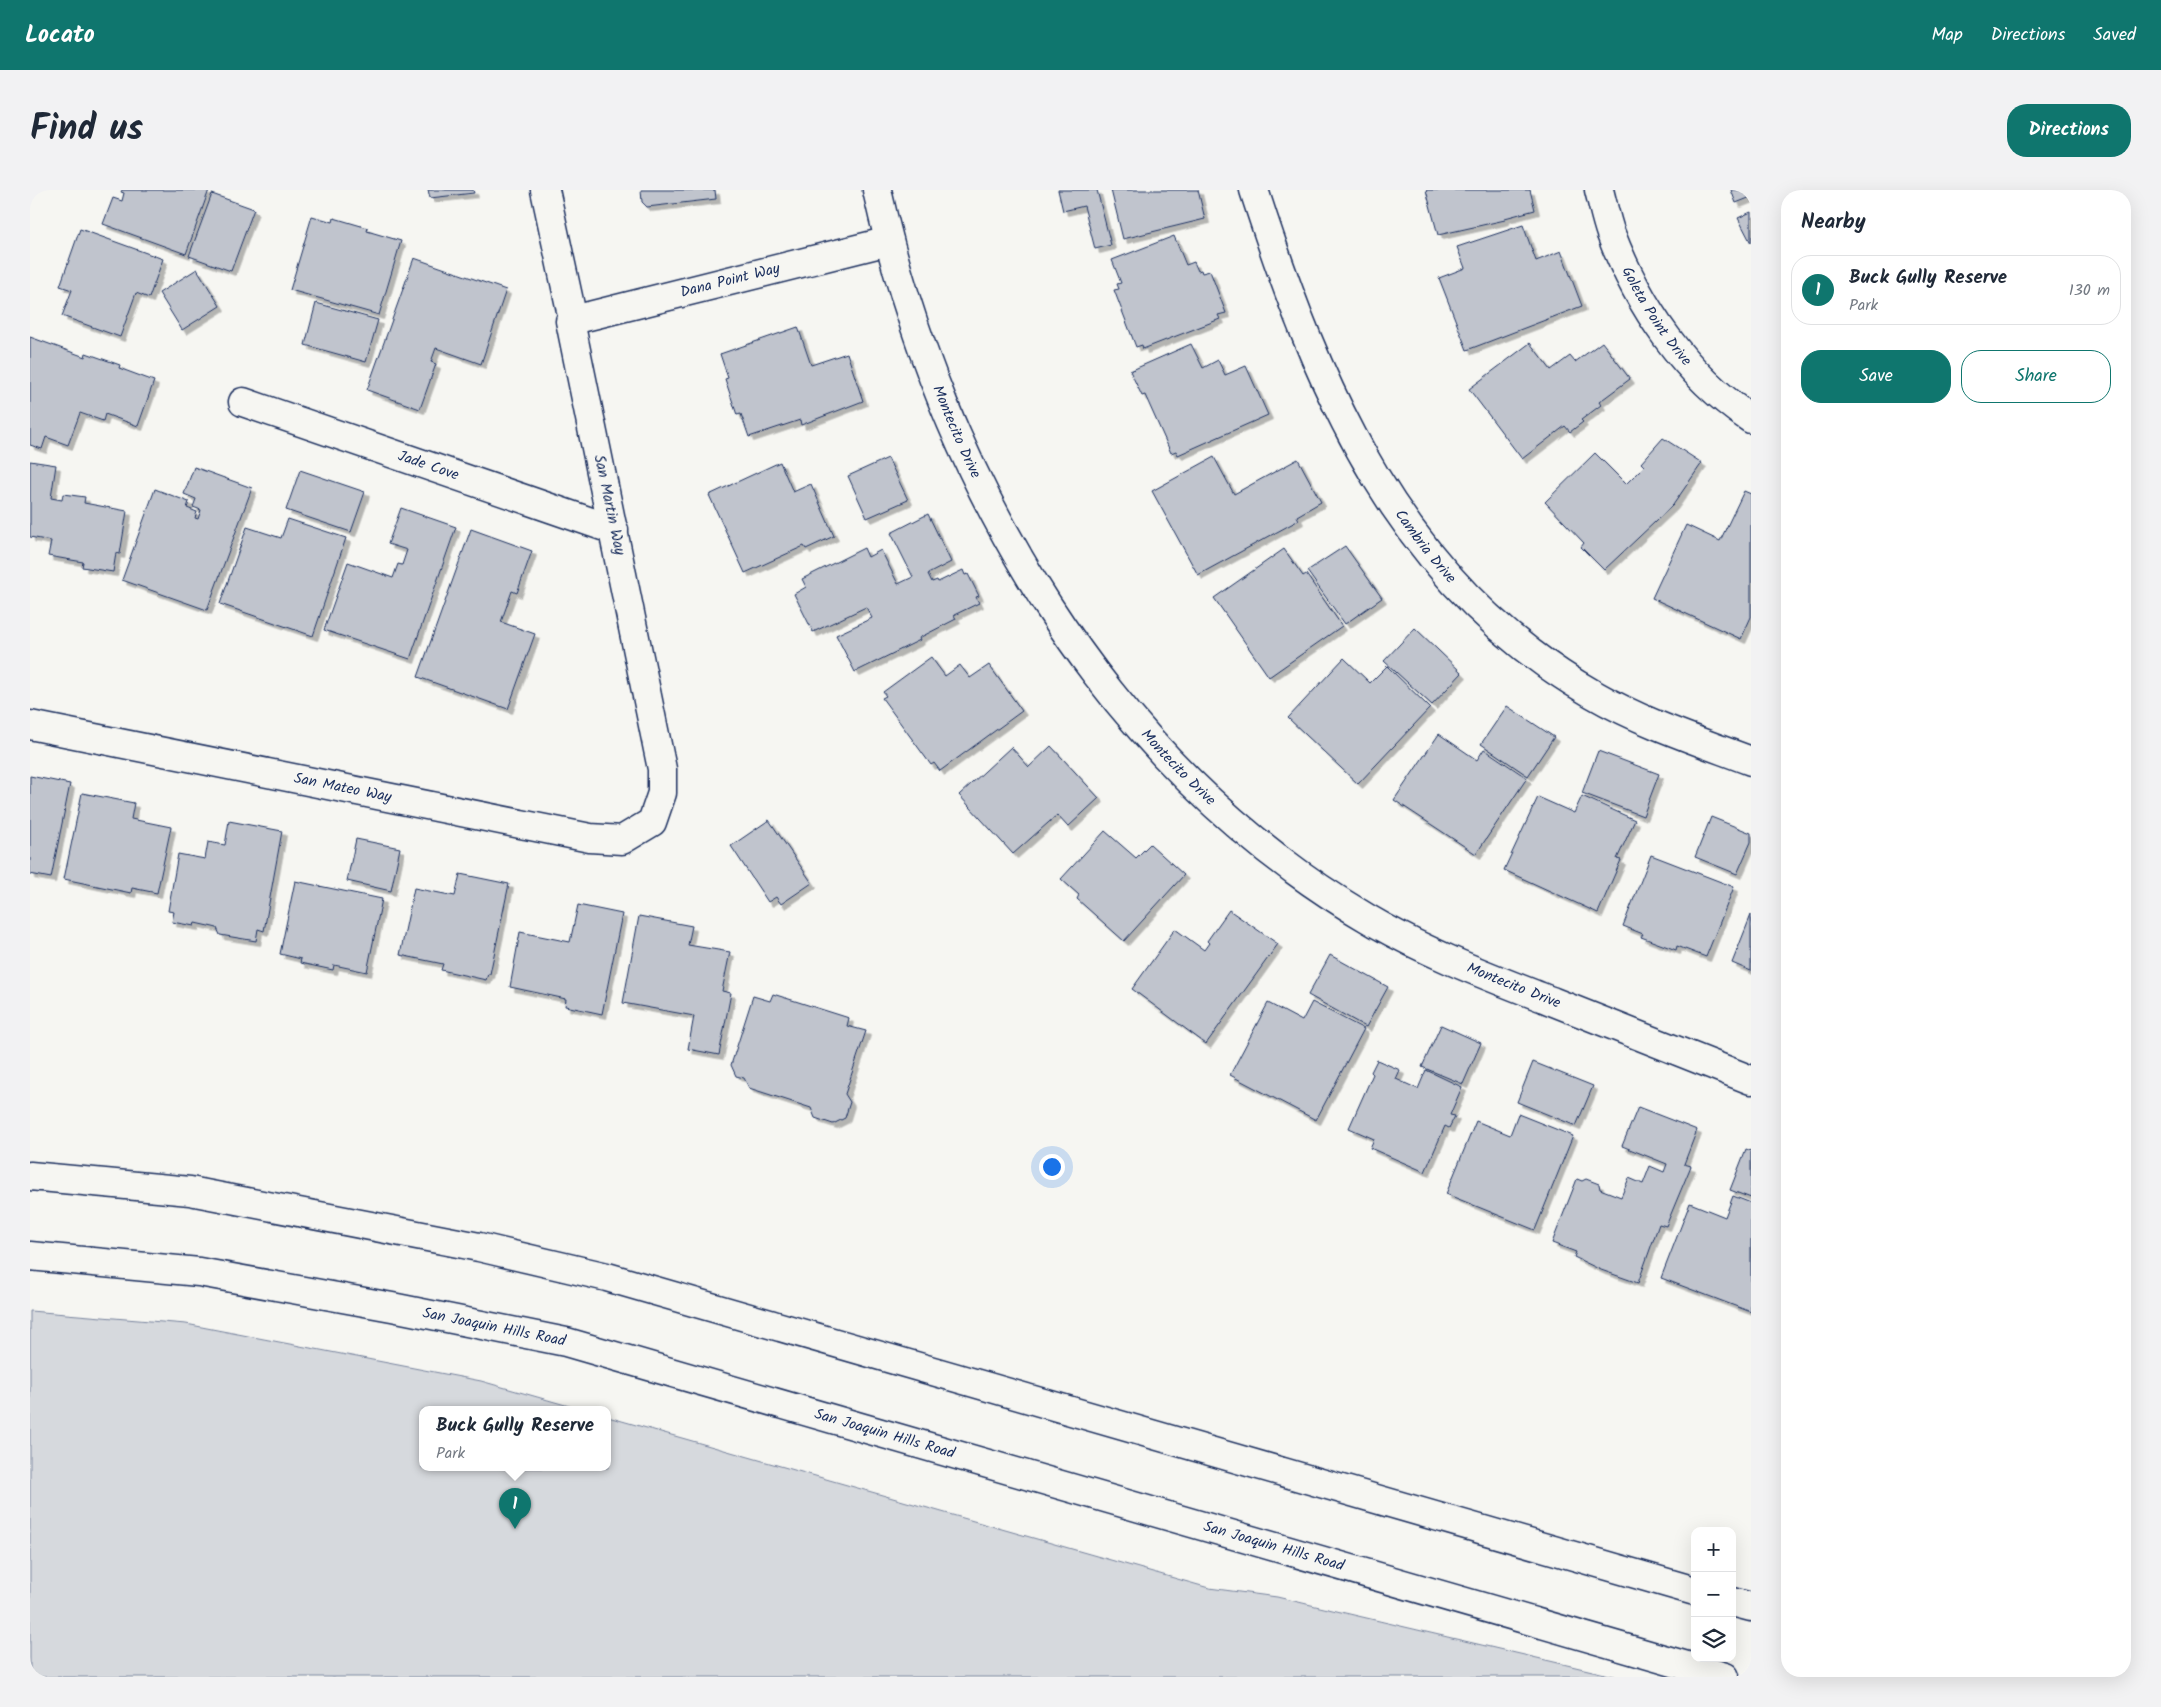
<!DOCTYPE html>
<meta charset="utf-8">
<style>
body{margin:0;font-family:Kalam,sans-serif;background:#f2f2f3;color:#1f2937}
.controls{position:absolute;right:15px;bottom:15px;display:grid;overflow:hidden;border-radius:10px;box-shadow:0 5px 20px #0002}
.controls button{width:45px;height:45px;display:grid;place-items:center;padding:0;border:0;border-bottom:1px solid #e0e1e3;background:#fff;color:#1f2937;font:25px sans-serif}
.you{position:absolute;left:1021px;top:976px;width:18px;height:18px;margin:-12px;border:4px solid #fff;border-radius:50%;background:#1a73e8;box-shadow:0 0 0 8px #1a73e833}
.badge{display:grid;place-items:center;width:32px;height:32px;border-radius:50%;background:#0f766e;color:#fff;font-size:16px;font-weight:700}
.pin{position:absolute;translate:-50% -41px;filter:drop-shadow(0 1px 2px #0008)}
.pin::after{content:'';position:absolute;top:26px;width:18px;height:15px;background:inherit;clip-path:polygon(0 0,100% 0,50% 100%)}
.popup{position:absolute;left:389px;top:1216px;width:192px;height:65px;box-sizing:border-box;display:grid;place-content:center;border-radius:10px;background:#fff;filter:drop-shadow(0 1px 4px #0005);font-size:16px;white-space:nowrap;color:#747a83}
.popup b{font-size:19px;color:#1f2937}
.popup::after{content:'';position:absolute;left:50%;top:100%;margin-left:-10px;border:10px solid transparent;border-top-color:#fff}
.list{margin:0;padding:0;list-style:none}
h2{display:flex;justify-content:space-between;align-items:center;height:65px;margin:0;padding:0 20px;font-size:21px}
h2 small{font-size:16px;font-weight:400;color:#747a83}
.list li{display:grid;grid-template-columns:32px 1fr auto;gap:15px;align-items:center;box-sizing:border-box;height:70px;margin:0 10px 10px;padding:0 10px;border:1px solid #e0e1e3;border-radius:20px}
.list b{display:block;font-size:19px;white-space:nowrap}
.list p{margin:0;font-size:16px;white-space:nowrap;color:#747a83}
.list em{font-size:16px;font-style:normal;color:#747a83}
.actions{display:flex;gap:10px;padding:15px 20px}
.actions a{flex:1;padding:11px 0;border:1px solid #0f766e;border-radius:20px;text-align:center;font-size:18px;color:#0f766e}
.actions .main{background:#0f766e;color:#fff}
.icon{flex:none;width:28px;height:28px;fill:none;stroke:currentColor;stroke-width:2;stroke-linecap:round;stroke-linejoin:round}
.map{position:relative;flex:none;width:1721px;height:1487px;overflow:hidden;border-radius:20px}
header{display:flex;align-items:center;gap:30px;box-sizing:border-box;height:70px;padding:0 25px;background:#0f766e;color:#fff}
header strong{font-size:24px}
nav{display:flex;gap:28px;margin-inline-start:auto;font-size:18px}
.intro{display:flex;align-items:center;justify-content:space-between;box-sizing:border-box;height:120px;padding:0 30px}
h1{margin:0;font-size:35px}
.button{padding:12px 22px;border-radius:20px;background:#0f766e;color:#fff;font-size:18px;font-weight:700}
main{display:flex;gap:30px;padding:0 30px}
aside{flex:1;background:#fff;border-radius:20px;box-shadow:0 5px 20px #0002}
.map>svg:first-child{display:block}
</style>
<header>
<strong>Locato</strong>
<nav><a>Map</a><a>Directions</a><a>Saved</a></nav>
</header>
<div class="intro"><h1>Find us</h1><a class="button">Directions</a></div>
<main>
<div class="map">
<svg width="1721" height="1487" viewBox="0 0 1721 1487">
<defs>
<filter id="shadow"><feDropShadow dx="4.5" dy="4.5" stdDeviation="0" flood-color="#0004"/></filter>
</defs>
<rect width="100%" height="100%" fill="#f6f6f2"/>
<filter id="ink" filterUnits="userSpaceOnUse"><feTurbulence type="fractalNoise" baseFrequency=".02" numOctaves="2"/><feDisplacementMap in="SourceGraphic" scale="10" xChannelSelector="R" yChannelSelector="G"/><feConvolveMatrix kernelMatrix="1 2 1 2 8 2 1 2 1" color-interpolation-filters="sRGB"/></filter>
<g filter="url(#ink)">
<!-- green -->
<path fill="#d6d9dd" stroke="#78849e" d="M0,1121L156,1134L451,1191L553,1220H392V1278H578V1227L1179,1398L1247,1407L1588,1487H0Z"/>
<!-- building -->
<g fill="#c0c4cd" stroke="#1b2f5e" filter="url(#shadow)">
<path d="M92,0H179L156,64L73,34L83,8L92,11L94,3L91,2Z"/>
<path d="M398,0H443L444,3L400,8Z"/>
<path d="M611,0H685L686,9L617,17L612,12Z"/>
<path d="M1028,0H1067L1081,55L1065,59L1054,16L1033,21Z"/>
<path d="M1081,0H1168L1175,29L1093,49Z"/>
<path d="M1396,0H1500L1505,20L1475,28V30L1408,45Z"/>
<path d="M1701,0H1721V7L1706,13Z"/>
<path d="M182,4L224,19L201,81L159,66Z"/>
<path d="M1721,22V53L1708,28Z"/>
<path d="M282,26L303,32L304,28L338,38L337,41L371,51L349,125L260,100Z"/>
<path d="M1493,35L1506,71L1531,61L1552,116L1437,160L1409,88L1435,78L1427,57Z"/>
<path d="M50,39L133,69L119,108L106,103L90,147L32,126L42,100L30,96Z"/>
<path d="M1144,46L1156,75L1164,72L1168,81L1171,80L1172,83L1180,81L1196,123L1188,125L1190,129L1113,159L1112,155L1106,157L1084,100L1089,99L1087,94L1091,93L1082,70Z"/>
<path d="M384,68L476,100L451,174L406,158L401,172L406,174L390,219L337,200Z"/>
<path d="M167,79L190,116L152,140L129,103Z"/>
<path d="M286,113L348,130L336,172L275,155Z"/>
<path d="M768,137L781,175L817,163L833,211L771,235L770,230L719,247L711,224L707,225L695,189L698,188L690,164Z"/>
<path d="M0,147L55,167L56,163L90,175L89,178L124,191L108,236L75,224L73,231L50,223L38,255L16,247L12,259L0,255Z"/>
<path d="M1572,152L1600,189L1569,212L1571,215L1551,230L1553,232L1540,242L1535,236L1492,269L1439,199L1500,153L1521,180L1540,166L1545,172Z"/>
<path d="M1161,154L1173,178L1188,170L1195,185L1216,176L1238,225L1148,265L1146,261L1141,263L1115,205L1112,206L1100,181Z"/>
<path d="M1633,248L1672,273L1643,315L1574,380L1551,357L1554,353L1515,312L1565,263L1596,294L1614,276L1611,273Z"/>
<path d="M1184,267L1204,304L1268,269L1291,312L1267,326L1269,330L1168,385L1122,301Z"/>
<path d="M858,268L878,310L837,328L818,286Z"/>
<path d="M0,271L26,275L21,308L32,310L33,304L55,307L54,313L97,321L90,364L86,363L83,382L52,377L53,372L18,366L21,351L0,347Z"/>
<path d="M750,272L763,302L781,294L804,346L776,359L774,356L715,383L679,305Z"/>
<path d="M164,277L222,298L177,420L92,390L125,299L159,312L157,318L167,322L165,328L168,329L171,320L163,317L166,309L154,304Z"/>
<path d="M270,280L335,302L321,342L256,320Z"/>
<path d="M1714,301L1721,304V427L1711,449L1622,408L1656,335L1690,351Z"/>
<path d="M371,318L426,337L380,469L294,440L318,372L363,388L368,374L372,375L377,360L358,354Z"/>
<path d="M898,324L921,372L898,384L902,392L907,390L908,392L933,380L935,385L938,384L949,406L946,407L949,413L924,425L926,429L889,448L890,450L825,482L806,445L842,428L836,417L783,442L764,404L776,397L772,389L834,358L838,367L851,360L868,394L883,387L861,343Z"/>
<path d="M258,329L316,348L283,446L190,414L217,337L251,348Z"/>
<path d="M441,339L502,361L487,403L482,401L471,432L505,444L478,519L388,487Z"/>
<path d="M1315,356L1352,408L1315,434L1277,381Z"/>
<path d="M1254,359L1273,386L1276,384L1312,436L1239,487L1184,408Z"/>
<path d="M1385,438L1432,483L1402,515L1354,471Z"/>
<path d="M901,467L915,486L930,475L940,488L959,475L992,521L910,581L904,573L901,575L852,508L856,506L853,502Z"/>
<path d="M1314,468L1340,493L1357,476L1400,518L1328,594L1258,528Z"/>
<path d="M1477,516L1524,547L1498,586L1451,554Z"/>
<path d="M1409,544L1447,570L1454,559L1497,588L1446,664L1364,610Z"/>
<path d="M1021,556L1069,608L1038,637L1027,625L983,664L929,605L981,557L999,577Z"/>
<path d="M1568,561L1629,584L1613,626L1552,603Z"/>
<path d="M0,586L40,594L21,688L0,684Z"/>
<path d="M52,603L104,613L101,629L141,637L127,703L102,698L101,703L34,689Z"/>
<path d="M1552,606L1605,630L1587,669L1591,670L1568,723L1474,680L1508,607L1544,623Z"/>
<path d="M1681,627L1721,643V652L1707,684L1665,667Z"/>
<path d="M739,630L782,693L751,714L746,707L738,712L701,656Z"/>
<path d="M199,631L252,641L234,741L228,739L226,751L190,745L187,738L183,737L165,733L164,736L142,732L144,722L138,721L148,664L175,669L178,652L195,655Z"/>
<path d="M1075,641L1106,668L1120,654L1154,685L1094,751L1047,709L1049,705L1031,689Z"/>
<path d="M326,649L370,658L361,701L317,691Z"/>
<path d="M1621,665L1704,697L1676,767L1647,756L1646,760L1611,747L1613,744L1593,736Z"/>
<path d="M430,684L479,694L460,784H458L456,790L411,780L413,774L370,765L384,698L425,706Z"/>
<path d="M265,691L352,709L337,782L304,775L303,780L270,773L271,769L250,764Z"/>
<path d="M548,715L592,724L572,824L535,816L536,809L480,797L490,742L540,752Z"/>
<path d="M1199,720L1248,754L1176,854L1102,799L1145,739L1174,760L1179,753L1177,751Z"/>
<path d="M1721,725V781L1702,773Z"/>
<path d="M609,726L662,736L658,755L700,762L692,801L701,803L689,865L658,859L664,826L593,813Z"/>
<path d="M1300,765L1358,797L1336,837L1278,805Z"/>
<path d="M743,804L819,828L817,836L836,841L815,904L820,912L815,928L803,934L785,928L781,918L719,898L714,888L706,886L701,875L723,806L740,811Z"/>
<path d="M1282,812L1334,839L1286,930L1200,885L1238,813L1272,831Z"/>
<path d="M1411,835L1451,853L1433,894L1392,877Z"/>
<path d="M1347,870L1370,880L1366,889L1388,899L1396,880L1432,897L1420,925L1425,926L1419,938L1415,936L1395,982L1340,958L1344,949L1319,938L1343,884L1341,882Z"/>
<path d="M1503,872L1563,896L1546,936L1487,912Z"/>
<path d="M1608,917L1667,940L1654,974L1661,976L1636,1036L1629,1034L1608,1093L1571,1080L1544,1067L1546,1062L1522,1053L1547,989L1552,991L1556,989L1569,994L1570,999L1591,1007L1599,988L1613,994L1620,976L1634,982L1637,974L1592,956Z"/>
<path d="M1488,924L1543,946L1505,1040L1416,1004L1446,931L1480,945Z"/>
<path d="M1716,959L1721,961V1008L1700,1000Z"/>
<path d="M1703,1006L1721,1013V1122L1631,1088L1660,1013L1695,1027Z"/>
</g>
<g fill="none" stroke-linecap="round" stroke-linejoin="round">
<!-- minor casing -->
<g stroke="#1b2f5e" stroke-width="31">
<g id="minor">
<path id="s1" d="M847,0C911,290 1075,574 1337,728C1396,763 1460,787 1524,812C1589,838 1655,864 1721,890"/>
<path id="s2" d="M1224,0C1289,202 1370,394 1563,504C1613,533 1668,551 1721,571"/>
<path id="s3" d="M1569,0C1573,15 1576,30 1581,44C1609,117 1655,185 1721,229"/>
<path id="s4" d="M543,130L859,51"/>
<path id="s5" d="M213,212L584,340"/>
<path id="s6" d="M0,535L560,648L592,650L622,632L632,603V579L540,131L543,130L515,0"/>
</g>
</g>
<!-- secondary casing -->
<g stroke="#1b2f5e" stroke-width="31">
<g id="secondary">
<path d="M0,986L160,1001L449,1057L577,1087L1665,1401"/>
<path id="s7" d="M0,1066L169,1082L362,1117L536,1152L1695,1487"/>
<path d="M1702,1412L1721,1417"/>
</g>
</g>
<!-- minor -->
<use href="#minor" stroke="#f6f6f2" stroke-width="28"/>
<!-- secondary -->
<use href="#secondary" stroke="#f6f6f2" stroke-width="28"/>
</g>
</g>
<g text-anchor="middle" dominant-baseline="central" stroke-width="5" stroke-linejoin="round" paint-order="stroke">
<!-- street labels -->
<g font-size="15" fill="#1b2f5e" stroke="#f6f6f2">
<text stroke="none"><textPath href="#s4" startOffset="162">Dana Point Way</textPath></text>
<text stroke="none"><textPath href="#s3" startOffset="140">Goleta Point Drive</textPath></text>
<text stroke="none"><textPath href="#s1" startOffset="255">Montecito Drive</textPath></text>
<text stroke="none"><textPath href="#s5" startOffset="196">Jade Cove</textPath></text>
<text transform="translate(579 315) rotate(78)">San Martin Way</text>
<text stroke="none"><textPath href="#s2" startOffset="398">Cambria Drive</textPath></text>
<text stroke="none"><textPath href="#s1" startOffset="660">Montecito Drive</textPath></text>
<text stroke="none"><textPath href="#s6" startOffset="319">San Mateo Way</textPath></text>
<text stroke="none"><textPath href="#s1" startOffset="1064">Montecito Drive</textPath></text>
<text stroke="none"><textPath href="#s7" startOffset="470">San Joaquin Hills Road</textPath></text>
<text stroke="none"><textPath href="#s7" startOffset="875">San Joaquin Hills Road</textPath></text>
<text stroke="none"><textPath href="#s7" startOffset="1280">San Joaquin Hills Road</textPath></text>
</g>
</g>
</svg>
<div class="controls">
<button>+</button>
<button>−</button>
<button><svg class="icon" aria-label="layers" viewBox="0 0 24 24"><path d="M12 4l9 5-9 5-9-5zM3 14l9 5 9-5"/></svg></button>
</div>
<div class="you"></div>
<div class="pin badge" style="left:485px;top:1339px">1</div>
<div class="popup"><b>Buck Gully Reserve</b>Park</div>
</div>
<aside>
<h2>Nearby<small></small></h2>
<ul class="list">
<li><span class="badge">1</span><div><b>Buck Gully Reserve</b><p>Park</p></div><em>130 m</em></li>
</ul>
<div class="actions"><a class="main">Save</a><a>Share</a></div>
</aside>
</main>
